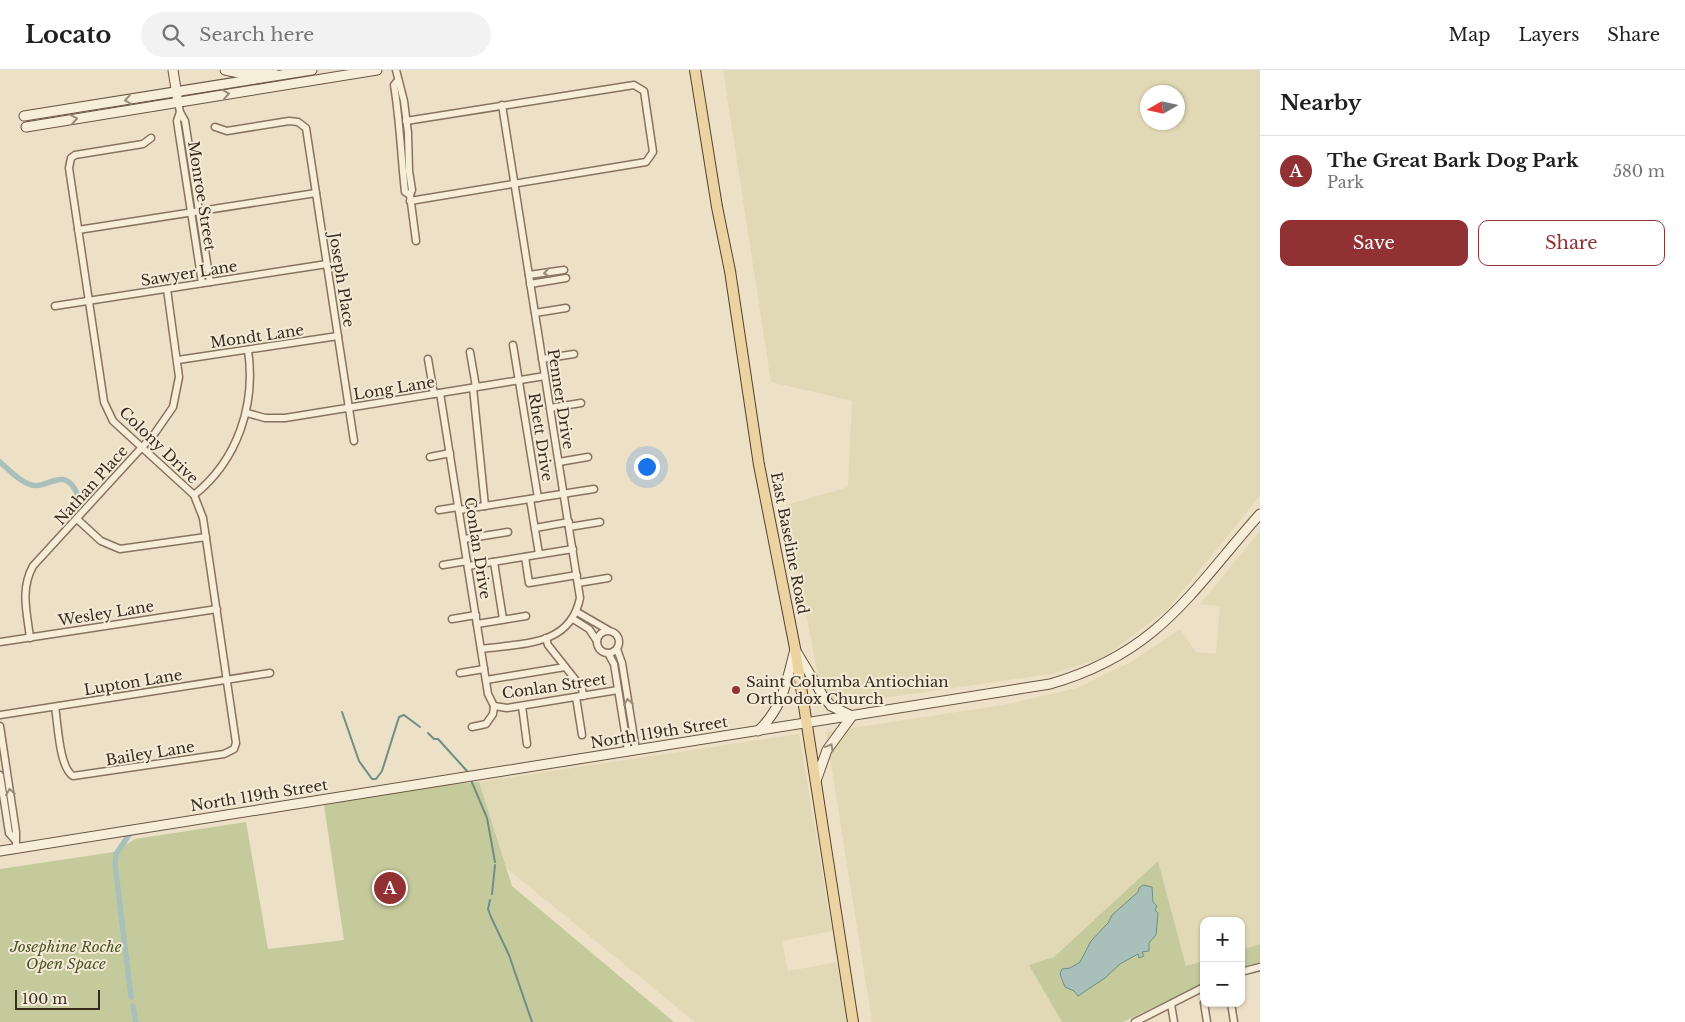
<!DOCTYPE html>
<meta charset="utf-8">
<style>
body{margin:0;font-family:"Libre Baskerville",serif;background:#f2f2f2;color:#202124}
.controls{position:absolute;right:15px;bottom:15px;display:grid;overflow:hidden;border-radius:10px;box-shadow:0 1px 4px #0004}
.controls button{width:45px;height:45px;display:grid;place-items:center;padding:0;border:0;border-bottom:1px solid #e0e0e0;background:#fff;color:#202124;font:25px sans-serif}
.compass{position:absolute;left:1140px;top:15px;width:45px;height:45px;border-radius:50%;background:#fff;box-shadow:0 1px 4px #0004;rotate:261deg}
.scale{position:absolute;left:15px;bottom:12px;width:85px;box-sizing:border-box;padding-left:5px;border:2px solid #382b20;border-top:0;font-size:14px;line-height:18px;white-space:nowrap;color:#382b20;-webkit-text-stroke:4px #f4ebd7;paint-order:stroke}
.you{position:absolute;left:646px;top:396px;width:18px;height:18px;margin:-12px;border:4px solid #fff;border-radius:50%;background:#1a73e8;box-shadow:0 0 0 8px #1a73e833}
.badge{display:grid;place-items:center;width:32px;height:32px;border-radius:50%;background:#923134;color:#fff;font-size:16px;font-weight:700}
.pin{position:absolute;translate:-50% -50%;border:2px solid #fff;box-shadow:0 1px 5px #0006}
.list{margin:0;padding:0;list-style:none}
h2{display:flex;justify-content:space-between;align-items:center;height:65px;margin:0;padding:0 20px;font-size:21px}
h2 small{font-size:16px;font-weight:400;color:#757577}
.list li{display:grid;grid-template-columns:32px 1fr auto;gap:15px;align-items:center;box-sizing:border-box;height:70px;padding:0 20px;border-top:1px solid #e0e0e0}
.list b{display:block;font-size:19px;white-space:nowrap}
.list p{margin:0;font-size:16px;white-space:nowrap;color:#757577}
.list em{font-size:16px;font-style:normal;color:#757577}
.actions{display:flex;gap:10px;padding:15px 20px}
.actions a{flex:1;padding:11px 0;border:1px solid #923134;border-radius:10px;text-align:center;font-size:18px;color:#923134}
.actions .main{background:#923134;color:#fff}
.icon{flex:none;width:28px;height:28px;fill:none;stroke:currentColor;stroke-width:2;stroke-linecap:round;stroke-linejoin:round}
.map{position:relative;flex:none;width:1260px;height:952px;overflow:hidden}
header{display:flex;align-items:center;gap:30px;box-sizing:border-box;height:70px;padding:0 25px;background:#fff;border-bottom:1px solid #e0e0e0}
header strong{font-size:24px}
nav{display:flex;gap:28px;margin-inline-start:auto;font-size:18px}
.search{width:350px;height:45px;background:#f2f2f2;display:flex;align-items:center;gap:12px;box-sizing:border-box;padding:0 18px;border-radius:28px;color:#757577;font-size:19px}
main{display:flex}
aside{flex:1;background:#fff}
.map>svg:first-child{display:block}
</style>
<header>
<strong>Locato</strong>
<div class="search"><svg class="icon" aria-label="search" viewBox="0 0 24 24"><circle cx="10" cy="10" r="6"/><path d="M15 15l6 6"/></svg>Search here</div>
<nav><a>Map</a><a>Layers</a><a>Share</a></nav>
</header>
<main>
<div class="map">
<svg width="1260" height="952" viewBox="0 0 1260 952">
<rect width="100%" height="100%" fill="#ece0c7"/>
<!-- farmland -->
<g fill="#e1d9b5" fill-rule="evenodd">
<path d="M723,0H1260V426L1168,539L1102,588L1051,604L835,635L821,623L786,435L848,417L852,331L771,312ZM1148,22H1178V52H1148Z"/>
<path d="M1260,461V874L1241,880V851H1204V891L1186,897L1158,791L1054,887L1030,895L1062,952H872L826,662L1009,634L1077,618L1129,593L1180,559L1196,582L1216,584L1220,536L1200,534Z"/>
<path d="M799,664L832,861L782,871L788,901L837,892L847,952H695L504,796L479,712Z"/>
</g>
<!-- green -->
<g fill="#c5ca9c">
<path d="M479,712L512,816L674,952H0V799L114,782L135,769L246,752L268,879L344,870L324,735L438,715Z"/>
<path d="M1158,791L1186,896L1204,891V913L1123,952H1062L1029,895L1054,887Z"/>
<path d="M1260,874V894L1241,900V880Z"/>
</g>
<!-- water -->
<path fill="#a8c0b9" stroke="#6f8e86" d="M1143,815L1152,817L1153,832L1157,836L1155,840L1158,843L1156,865L1149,873V881L1142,882L1144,886L1139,888L1138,884L1120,894L1105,908L1078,926L1074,921L1065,917L1060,904L1062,899L1070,898L1080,892L1091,871L1108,853L1112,845L1138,822L1139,818Z"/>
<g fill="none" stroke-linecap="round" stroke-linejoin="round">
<!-- stream -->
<g stroke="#6f8e86" stroke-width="2">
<path d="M342,642L359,691L372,709H376L382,701L399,647L404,645L420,657"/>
<path d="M428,663L434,669H438L467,701"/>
<path d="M471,710L487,748L495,792"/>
<path d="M492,824L495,795"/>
<path d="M490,830L488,839L491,847L509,885L532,952"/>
</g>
<!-- canal -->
<g stroke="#a8c0b9" stroke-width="5.5">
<path d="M0,392C9,400 20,412 32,415C47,420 65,393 78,426"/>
<path d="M129,765L116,784L115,794L131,927"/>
<path d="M133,936L136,952"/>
</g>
<!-- street casing -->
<g stroke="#87735e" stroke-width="9">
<g id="street">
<path d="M396,0L404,31L408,63L409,101L412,120L410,125L416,171"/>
<path d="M398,10L394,15C400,51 401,86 405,122L410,125"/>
<path d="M178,32L180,42L185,51L210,212"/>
<path d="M180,42L177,51L202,213"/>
<path d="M406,51L634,15L644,21L653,82L646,92L410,131"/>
<path d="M215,57L227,61L289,51L298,52L306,58L354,371"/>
<path d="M78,160L316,123"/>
<path d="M529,205L564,200"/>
<path d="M530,214L566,208"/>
<path d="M55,236L327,194"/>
<path d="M535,243L566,238"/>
<path d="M513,275L538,428"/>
<path d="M470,282L476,317"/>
<path d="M428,289L434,324"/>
<path d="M542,289L574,284"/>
<path d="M178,290L338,266"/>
<path d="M473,318L485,436"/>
<path d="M440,323L488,624L494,636"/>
<path d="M550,338L581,333"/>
<path d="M247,343L265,348H285L545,306"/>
<path d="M430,387L450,383"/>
<path d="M559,392L588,387"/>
<path d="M194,425C238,390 256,334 248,280"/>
<path d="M530,429L539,484"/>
<path d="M439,440L458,437"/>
<path d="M459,440L594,419"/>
<path d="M77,449L101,471L120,479L206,467"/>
<path d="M569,457L600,452"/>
<path d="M535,458L569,452"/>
<path d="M464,469L508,462"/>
<path d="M525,487L529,513L577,505"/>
<path d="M494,492L503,549"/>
<path d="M443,495L467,491"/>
<path d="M468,496L573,479"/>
<path d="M578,513L608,508"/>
<path d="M577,542L608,560"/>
<path d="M452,549L476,545"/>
<path d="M573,549L589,559L597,571"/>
<path d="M477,554L526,546"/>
<circle cx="608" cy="572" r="11"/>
<path d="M30,568C27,542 20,520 33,496L155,363L173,337L179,307L167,219"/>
<path d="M546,568L548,575L582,618L583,626"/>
<path d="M0,572L217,539"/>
<path d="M481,579C522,573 570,577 580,528L502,35"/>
<path d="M617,579L622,593L636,680"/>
<path d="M608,583L614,594L628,681"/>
<path d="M460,603L484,599"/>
<path d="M486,610L565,597"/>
<path d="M576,627L582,665"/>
<path d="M494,636L507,638L618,620"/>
<path d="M522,636L527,674"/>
<path d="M55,637C58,654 59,697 73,706L224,684L234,679L236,673L203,448L194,425L113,351L104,332L69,98L71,88L75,85L143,74L151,68"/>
<path d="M0,645L270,603"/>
<path d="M0,656L16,762V779"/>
<path d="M472,657L486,654L493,644L494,636"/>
<path d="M0,705L9,763L15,770"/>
<path d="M1241,902L1260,897"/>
<path d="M1204,933L1207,952"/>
<path d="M1231,933L1234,952"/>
<path d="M1171,934L1174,952"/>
<path d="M1135,952L1204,917"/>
</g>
</g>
<!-- secondary casing -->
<g stroke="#695441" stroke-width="11">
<g id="secondary">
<path d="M173,0L177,26"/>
<path d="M225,0L239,3L273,0"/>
<path d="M24,46L312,0"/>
<path d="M26,57L377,0"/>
<path d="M796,581L823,626L831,636L852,646L827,680L816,711"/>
<path d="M758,661C783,638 787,610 795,579"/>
<path d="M0,781L1050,614C1158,583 1190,523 1260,444"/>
</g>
</g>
<!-- primary casing -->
<g stroke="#554131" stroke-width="12">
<path id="primary" d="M695,0L717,137L730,201L759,395L795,578L853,952"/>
</g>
<!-- street -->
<use href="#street" stroke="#f7eeda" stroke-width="6"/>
<!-- secondary -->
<use href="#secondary" stroke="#f7eeda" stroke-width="9"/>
<!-- primary -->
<use href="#primary" stroke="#ecd4a2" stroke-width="10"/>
</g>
<!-- one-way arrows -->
<defs><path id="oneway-chevron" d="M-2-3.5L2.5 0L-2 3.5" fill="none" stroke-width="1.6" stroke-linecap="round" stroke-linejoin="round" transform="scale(1.25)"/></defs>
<g stroke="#988c7d">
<use href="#oneway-chevron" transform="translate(226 24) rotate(-9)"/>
<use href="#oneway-chevron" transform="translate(128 30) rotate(171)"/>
<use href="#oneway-chevron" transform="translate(74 49) rotate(-10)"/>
<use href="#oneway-chevron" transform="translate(547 203) rotate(171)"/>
<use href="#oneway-chevron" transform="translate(628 632) rotate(-99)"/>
<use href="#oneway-chevron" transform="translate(830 677) rotate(-61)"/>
<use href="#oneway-chevron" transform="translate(10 722) rotate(-99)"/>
</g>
<!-- markers -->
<circle fill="#923134" stroke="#f4ebd7" stroke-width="2" cx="736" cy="620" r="5"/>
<g text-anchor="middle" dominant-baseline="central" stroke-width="4" stroke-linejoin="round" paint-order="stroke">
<!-- street labels -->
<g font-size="15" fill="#382b20" stroke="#f4ebd7">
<text transform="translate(202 126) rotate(81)">Monroe Street</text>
<text transform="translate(189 203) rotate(-9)">Sawyer Lane</text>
<text transform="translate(342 210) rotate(81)">Joseph Place</text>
<text transform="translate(257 266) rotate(-8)">Mondt Lane</text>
<text transform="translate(394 318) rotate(-9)">Long Lane</text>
<text transform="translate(561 329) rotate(81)">Penner Drive</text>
<text transform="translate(541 367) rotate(81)">Rhett Drive</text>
<text transform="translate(159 375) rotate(44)">Colony Drive</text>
<text transform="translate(91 415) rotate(-48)">Nathan Place</text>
<text transform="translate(790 473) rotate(79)">East Baseline Road</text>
<text transform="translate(478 478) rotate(81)">Conlan Drive</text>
<text transform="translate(106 543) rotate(-9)">Wesley Lane</text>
<text transform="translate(133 612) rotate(-9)">Lupton Lane</text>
<text transform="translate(554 616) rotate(-8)">Conlan Street</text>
<text transform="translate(659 662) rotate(-9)">North 119th Street</text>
<text transform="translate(150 683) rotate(-9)">Bailey Lane</text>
<text transform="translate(259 725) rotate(-9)">North 119th Street</text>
</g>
<!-- poi labels -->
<g font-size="15" fill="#382b20" stroke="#f4ebd7" text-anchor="start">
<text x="746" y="611">Saint Columba Antiochian<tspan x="746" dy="17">Orthodox Church</tspan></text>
</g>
<!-- park labels -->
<g font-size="15" font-style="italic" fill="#495328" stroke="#f4ebd7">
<text x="66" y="876">Josephine Roche<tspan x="66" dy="17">Open Space</tspan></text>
</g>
</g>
</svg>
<div class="controls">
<button>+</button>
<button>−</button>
</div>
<svg class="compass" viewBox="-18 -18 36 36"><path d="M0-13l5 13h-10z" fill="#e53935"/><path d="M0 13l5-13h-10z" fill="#757577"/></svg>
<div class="scale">100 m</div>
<div class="you"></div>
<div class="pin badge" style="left:390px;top:818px">A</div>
</div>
<aside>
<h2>Nearby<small></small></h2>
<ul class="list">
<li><span class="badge">A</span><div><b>The Great Bark Dog Park</b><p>Park</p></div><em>580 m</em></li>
</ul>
<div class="actions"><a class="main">Save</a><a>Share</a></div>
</aside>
</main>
